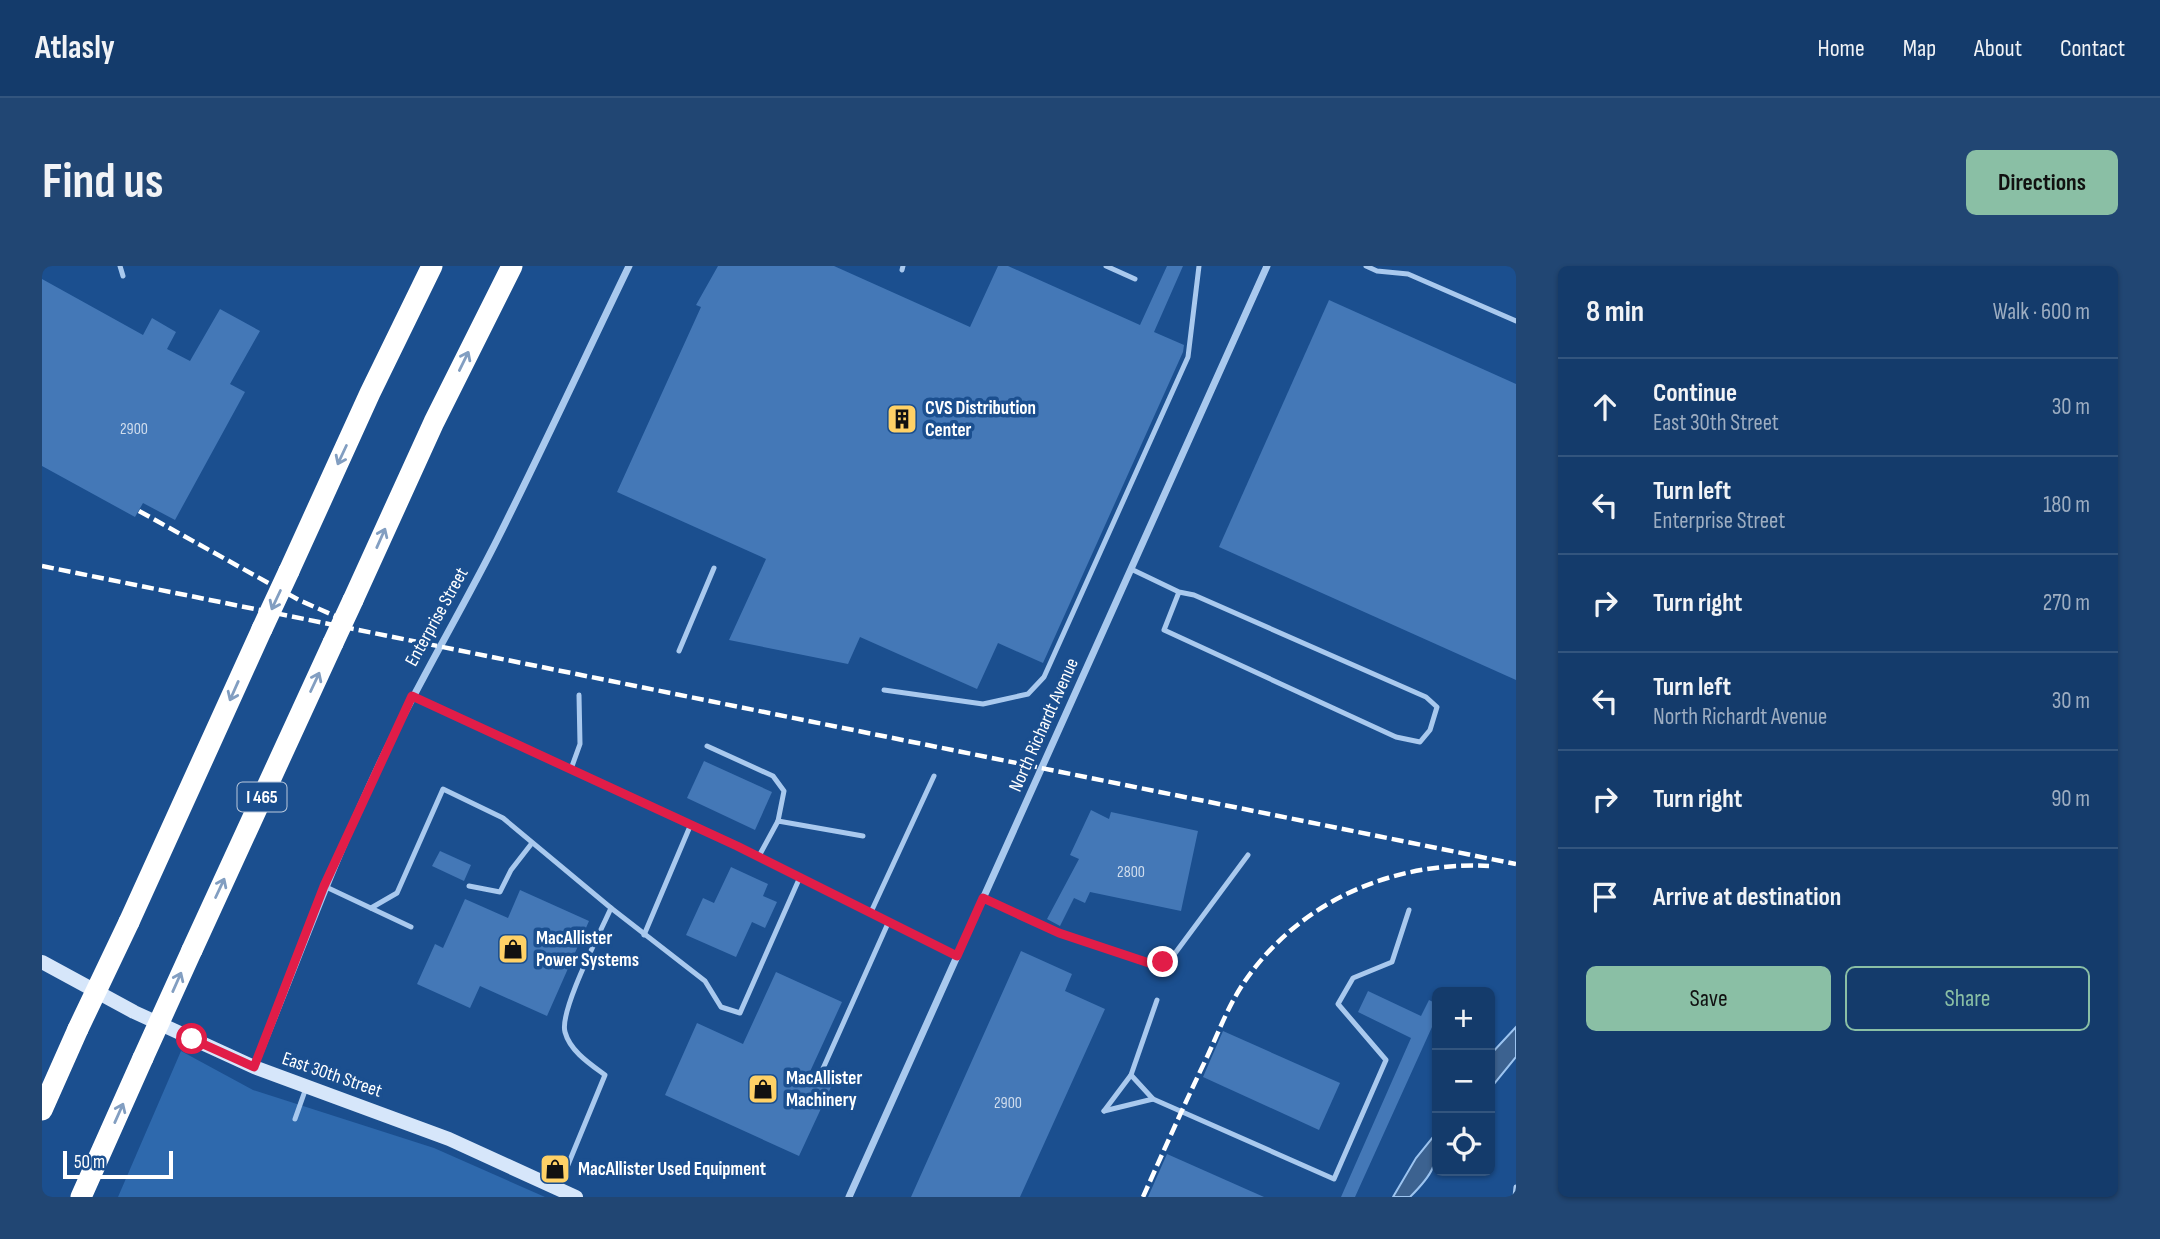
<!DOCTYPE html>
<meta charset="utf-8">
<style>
body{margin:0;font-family:"Sofia Sans Condensed",sans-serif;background:#214673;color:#f1f3f6}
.controls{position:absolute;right:21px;bottom:21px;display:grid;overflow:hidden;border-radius:10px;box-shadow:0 2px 5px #0004}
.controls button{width:63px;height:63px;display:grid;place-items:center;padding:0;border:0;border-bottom:2px solid #33557e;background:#143b6b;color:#f1f3f6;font:35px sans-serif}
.scale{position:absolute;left:21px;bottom:18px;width:110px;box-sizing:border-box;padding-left:7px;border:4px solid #fff;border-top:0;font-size:19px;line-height:24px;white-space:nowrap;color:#fff;-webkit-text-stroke:5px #1b4f8f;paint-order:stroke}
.stop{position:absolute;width:21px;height:21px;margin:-16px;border:5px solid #e11d48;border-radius:50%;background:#fff}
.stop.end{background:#e11d48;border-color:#fff;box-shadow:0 2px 7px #0008}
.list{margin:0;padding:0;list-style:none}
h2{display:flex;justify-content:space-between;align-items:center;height:91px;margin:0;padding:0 28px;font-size:30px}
h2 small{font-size:23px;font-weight:400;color:#9dadc1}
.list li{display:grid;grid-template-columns:46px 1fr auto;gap:21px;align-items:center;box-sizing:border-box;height:98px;padding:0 28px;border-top:2px solid #33557e}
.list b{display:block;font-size:26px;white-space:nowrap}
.list p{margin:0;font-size:23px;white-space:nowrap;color:#9dadc1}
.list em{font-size:23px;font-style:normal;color:#9dadc1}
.actions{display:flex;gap:14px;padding:21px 28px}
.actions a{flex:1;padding:16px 0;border:2px solid #8abfa5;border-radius:10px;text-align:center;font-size:24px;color:#8abfa5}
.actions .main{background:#8abfa5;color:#111}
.icon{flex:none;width:38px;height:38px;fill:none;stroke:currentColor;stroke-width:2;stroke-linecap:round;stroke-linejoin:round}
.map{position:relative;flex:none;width:1474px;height:931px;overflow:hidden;border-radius:10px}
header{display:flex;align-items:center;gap:42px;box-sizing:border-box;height:98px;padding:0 35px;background:#143b6b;border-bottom:2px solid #33557e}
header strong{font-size:33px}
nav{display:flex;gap:38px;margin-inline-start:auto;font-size:24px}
.intro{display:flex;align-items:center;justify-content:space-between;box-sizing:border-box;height:168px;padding:0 42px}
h1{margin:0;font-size:49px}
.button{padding:18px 32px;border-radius:10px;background:#8abfa5;color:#111;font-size:24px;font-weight:700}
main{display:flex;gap:42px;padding:0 42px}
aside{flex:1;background:#143b6b;border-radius:10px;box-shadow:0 2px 5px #0004}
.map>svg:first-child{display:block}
</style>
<header>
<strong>Atlasly</strong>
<nav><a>Home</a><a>Map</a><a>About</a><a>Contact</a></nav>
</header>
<div class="intro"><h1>Find us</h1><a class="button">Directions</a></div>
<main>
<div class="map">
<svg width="1474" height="931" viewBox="0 0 1474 931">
<rect width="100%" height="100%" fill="#1b4f8f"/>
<!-- green -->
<path fill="#2e69ad" d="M139,785L211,824L392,882L503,931H76Z"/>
<!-- water -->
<g fill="#3c6290" stroke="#9cc4f0" stroke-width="2">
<path d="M1474,761V791L1448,823V789Z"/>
<path d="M1395,866C1395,900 1392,907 1368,931H1351L1374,892Z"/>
</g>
<!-- building -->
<g fill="#4478b7">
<path d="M676,0H792L928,61L956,0H966L1098,59L1125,0H1141L1112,66L1142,79L1141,86L1001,397L956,377L935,423L818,371L806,398L687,374L724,293L575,226L659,41L654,39Z"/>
<path d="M0,13L101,69L110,52L134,66L125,83L148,95L178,43L218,65L188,118L203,126L133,254L101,237L93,251L0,200Z"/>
<path d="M1287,34L1474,118V414L1177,281Z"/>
<path d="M662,495L730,526L713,564L645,532Z"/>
<path d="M1049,544L1067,553L1069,546L1156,565L1139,645L1048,626L1043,637L1032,632L1018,660L1005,653L1037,593L1028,589Z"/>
<path d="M398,585L429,599L422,615L390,600Z"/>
<path d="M689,601L726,618L721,630L735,636L723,662L710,656L694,691L644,669L661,632L672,637Z"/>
<path d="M478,624L547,655L505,750L438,720L428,742L375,718L393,678L401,682L423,633L466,652Z"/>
<path d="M979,685L1030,708L1023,725L1063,743L978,931H869Z"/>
<path d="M734,706L800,736L766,810L789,821L757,890L623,829L655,757L701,778Z"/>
<path d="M1326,725L1379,750L1387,734L1395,738V750L1313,931H1299L1369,772L1316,746Z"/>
<path d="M1181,765L1298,817L1277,864L1161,811Z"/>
<path d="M1125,888L1222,931H1106Z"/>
</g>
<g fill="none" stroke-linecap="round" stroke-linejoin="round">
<!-- lane -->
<g stroke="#a9c9ee" stroke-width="5">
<path d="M78,0L81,10"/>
<path d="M1064,0L1093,13"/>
<path d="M1324,0L1335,5L1366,8L1474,55"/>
<path d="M860,4L861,0"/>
<path d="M1089,303L1137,326L1122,364L1354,471L1378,476L1388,464L1395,441L1384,431L1152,329L1137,326"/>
<path d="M637,385L672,302"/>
<path d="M842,424L941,438L986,428L1002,411L1146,91L1157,0"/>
<path d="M370,430L695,580L915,690"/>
<path d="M665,480L731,510L742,525L736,555"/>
<path d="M529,503L538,478L537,429"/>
<path d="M717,590L736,555L821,570"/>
<path d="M282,620L369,661"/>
<path d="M427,620L458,626L469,604L490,577"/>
<path d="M941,632L1017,667L1107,697L1121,696L1131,690L1206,589"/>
<path d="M329,642L355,627L401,523L461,552L569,642C559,665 517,745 523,766C528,785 548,798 563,809L516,923"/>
<path d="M569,642L663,715L679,741L698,747L758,611"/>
<path d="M829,646L892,510"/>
<path d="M602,669L649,558"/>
<path d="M779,807L847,655"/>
<path d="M1089,809L1115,734"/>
<path d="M1062,845L1111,833L1292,913L1344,794L1296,738L1311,712L1350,696L1367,644"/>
<path d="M1062,845L1089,809L1111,833"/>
<path d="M253,853L264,822"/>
<path d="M1473,931L1474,921"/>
</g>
<!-- street -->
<g stroke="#a9c9ee" stroke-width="7">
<path d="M212,801C254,699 291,597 338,497C374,420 418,348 456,272C501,182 543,91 587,0"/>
<path d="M807,931L1225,0"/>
</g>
<!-- secondary -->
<path stroke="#d6e6fa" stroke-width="14" d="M0,696L92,746L212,801L407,873L534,931"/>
<!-- highway -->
<g stroke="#fff" stroke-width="21">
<path d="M247,305L328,127L390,0"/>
<path d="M311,334L392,156L470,0"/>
<path d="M87,656L220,363"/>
<path d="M150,684L291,377"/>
<path d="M0,844L36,763"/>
<path d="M39,931L101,792"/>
</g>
<!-- rail -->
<g stroke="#fff" stroke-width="4.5" stroke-dasharray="12 5" stroke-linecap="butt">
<path d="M97,245L257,334L302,354"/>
<path d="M0,300L1474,598"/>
<path d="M1101,931C1122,884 1143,837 1165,791C1177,765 1187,738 1203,715C1259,634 1352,595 1447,600"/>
</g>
<!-- highway-bridge -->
<g stroke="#fff" stroke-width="21">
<path d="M220,363L247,305"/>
<path d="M291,377L311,334"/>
<path d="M36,763L87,656"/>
<path d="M101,792L150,684"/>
</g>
</g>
<!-- one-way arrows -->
<defs><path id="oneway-shaft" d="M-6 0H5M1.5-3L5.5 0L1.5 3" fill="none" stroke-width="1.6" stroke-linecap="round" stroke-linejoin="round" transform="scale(1.75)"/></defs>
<g stroke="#829ec1">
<use href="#oneway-shaft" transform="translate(422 95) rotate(-64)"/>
<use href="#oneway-shaft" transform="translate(300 189) rotate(115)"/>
<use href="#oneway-shaft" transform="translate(339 272) rotate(-66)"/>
<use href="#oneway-shaft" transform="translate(234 334) rotate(115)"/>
<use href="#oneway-shaft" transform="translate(273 416) rotate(-65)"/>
<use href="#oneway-shaft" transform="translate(192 425) rotate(114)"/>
<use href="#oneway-shaft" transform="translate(178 622) rotate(-65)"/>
<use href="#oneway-shaft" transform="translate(135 716) rotate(-66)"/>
<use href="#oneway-shaft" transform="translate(77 847) rotate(-66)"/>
</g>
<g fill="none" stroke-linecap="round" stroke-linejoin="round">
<!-- route -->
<path stroke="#e11d48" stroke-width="9" d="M150,773L212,801L282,620L370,430L695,580L915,690L941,632L1017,667L1107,697L1121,696"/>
</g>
<!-- icons -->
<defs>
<g id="building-square" transform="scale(1.575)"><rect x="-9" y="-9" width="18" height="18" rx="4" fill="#ffd166" stroke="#1b4f8f"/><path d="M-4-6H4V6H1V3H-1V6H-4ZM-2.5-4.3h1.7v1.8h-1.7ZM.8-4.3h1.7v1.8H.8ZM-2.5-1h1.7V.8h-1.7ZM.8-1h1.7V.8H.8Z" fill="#111"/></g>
<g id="shop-square" transform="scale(1.575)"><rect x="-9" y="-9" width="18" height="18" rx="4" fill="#ffd166" stroke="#1b4f8f"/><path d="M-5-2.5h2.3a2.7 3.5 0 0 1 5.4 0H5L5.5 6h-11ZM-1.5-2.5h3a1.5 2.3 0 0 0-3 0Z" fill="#111"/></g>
</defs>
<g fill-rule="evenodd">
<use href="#building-square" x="860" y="153"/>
<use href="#shop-square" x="471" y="683"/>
<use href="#shop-square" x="721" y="823"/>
<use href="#shop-square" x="513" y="903"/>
</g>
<g text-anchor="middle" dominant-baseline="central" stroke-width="7" stroke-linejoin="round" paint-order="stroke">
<!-- number labels -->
<g font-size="16" fill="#d0dded">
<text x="92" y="163">2900</text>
<text x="1089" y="606">2800</text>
<text x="966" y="837">2900</text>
</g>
<!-- shield labels -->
<rect fill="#1b4f8f" stroke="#bbcadd" stroke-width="2" x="195.5" y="516.5" width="49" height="29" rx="5"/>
<g font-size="18" font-weight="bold" fill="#fff">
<text x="220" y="531">I 465</text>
</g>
<!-- poi labels -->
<g font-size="19" font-weight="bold" fill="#fff" stroke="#1b4f8f" text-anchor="start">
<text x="883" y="142">CVS Distribution<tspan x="883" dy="22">Center</tspan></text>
<text x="494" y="672">MacAllister<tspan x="494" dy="22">Power Systems</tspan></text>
<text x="744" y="812">MacAllister<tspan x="744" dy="22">Machinery</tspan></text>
<text x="536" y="903">MacAllister Used Equipment</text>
</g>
<!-- street labels -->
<g font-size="19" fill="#fff" stroke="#1b4f8f">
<text transform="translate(395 351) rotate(-61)">Enterprise Street</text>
<text transform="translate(1002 459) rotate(-66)">North Richardt Avenue</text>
<text transform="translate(290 809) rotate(19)">East 30th Street</text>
</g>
</g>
</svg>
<div class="controls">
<button>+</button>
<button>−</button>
<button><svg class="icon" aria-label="locate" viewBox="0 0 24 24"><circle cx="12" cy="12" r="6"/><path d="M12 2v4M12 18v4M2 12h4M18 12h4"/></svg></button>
</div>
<div class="scale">50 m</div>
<div class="stop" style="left:150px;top:773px"></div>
<div class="stop end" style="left:1121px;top:696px"></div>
</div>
<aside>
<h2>8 min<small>Walk · 600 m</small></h2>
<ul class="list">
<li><svg class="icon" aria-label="ahead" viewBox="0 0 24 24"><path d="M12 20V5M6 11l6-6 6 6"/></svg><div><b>Continue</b><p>East 30th Street</p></div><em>30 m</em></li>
<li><svg class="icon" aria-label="left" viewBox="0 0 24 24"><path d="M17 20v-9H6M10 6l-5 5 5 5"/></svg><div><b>Turn left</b><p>Enterprise Street</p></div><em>180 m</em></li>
<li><svg class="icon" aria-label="right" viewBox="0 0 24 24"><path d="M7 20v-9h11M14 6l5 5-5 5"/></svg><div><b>Turn right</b></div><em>270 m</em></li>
<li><svg class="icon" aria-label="left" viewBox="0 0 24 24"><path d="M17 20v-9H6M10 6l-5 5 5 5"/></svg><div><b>Turn left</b><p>North Richardt Avenue</p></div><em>30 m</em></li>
<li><svg class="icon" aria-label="right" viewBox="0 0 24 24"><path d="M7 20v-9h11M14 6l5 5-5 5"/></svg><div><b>Turn right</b></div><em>90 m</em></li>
<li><svg class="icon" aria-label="arrive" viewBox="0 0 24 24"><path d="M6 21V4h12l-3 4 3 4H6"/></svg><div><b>Arrive at destination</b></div></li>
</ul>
<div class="actions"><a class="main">Save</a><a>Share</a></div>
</aside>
</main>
